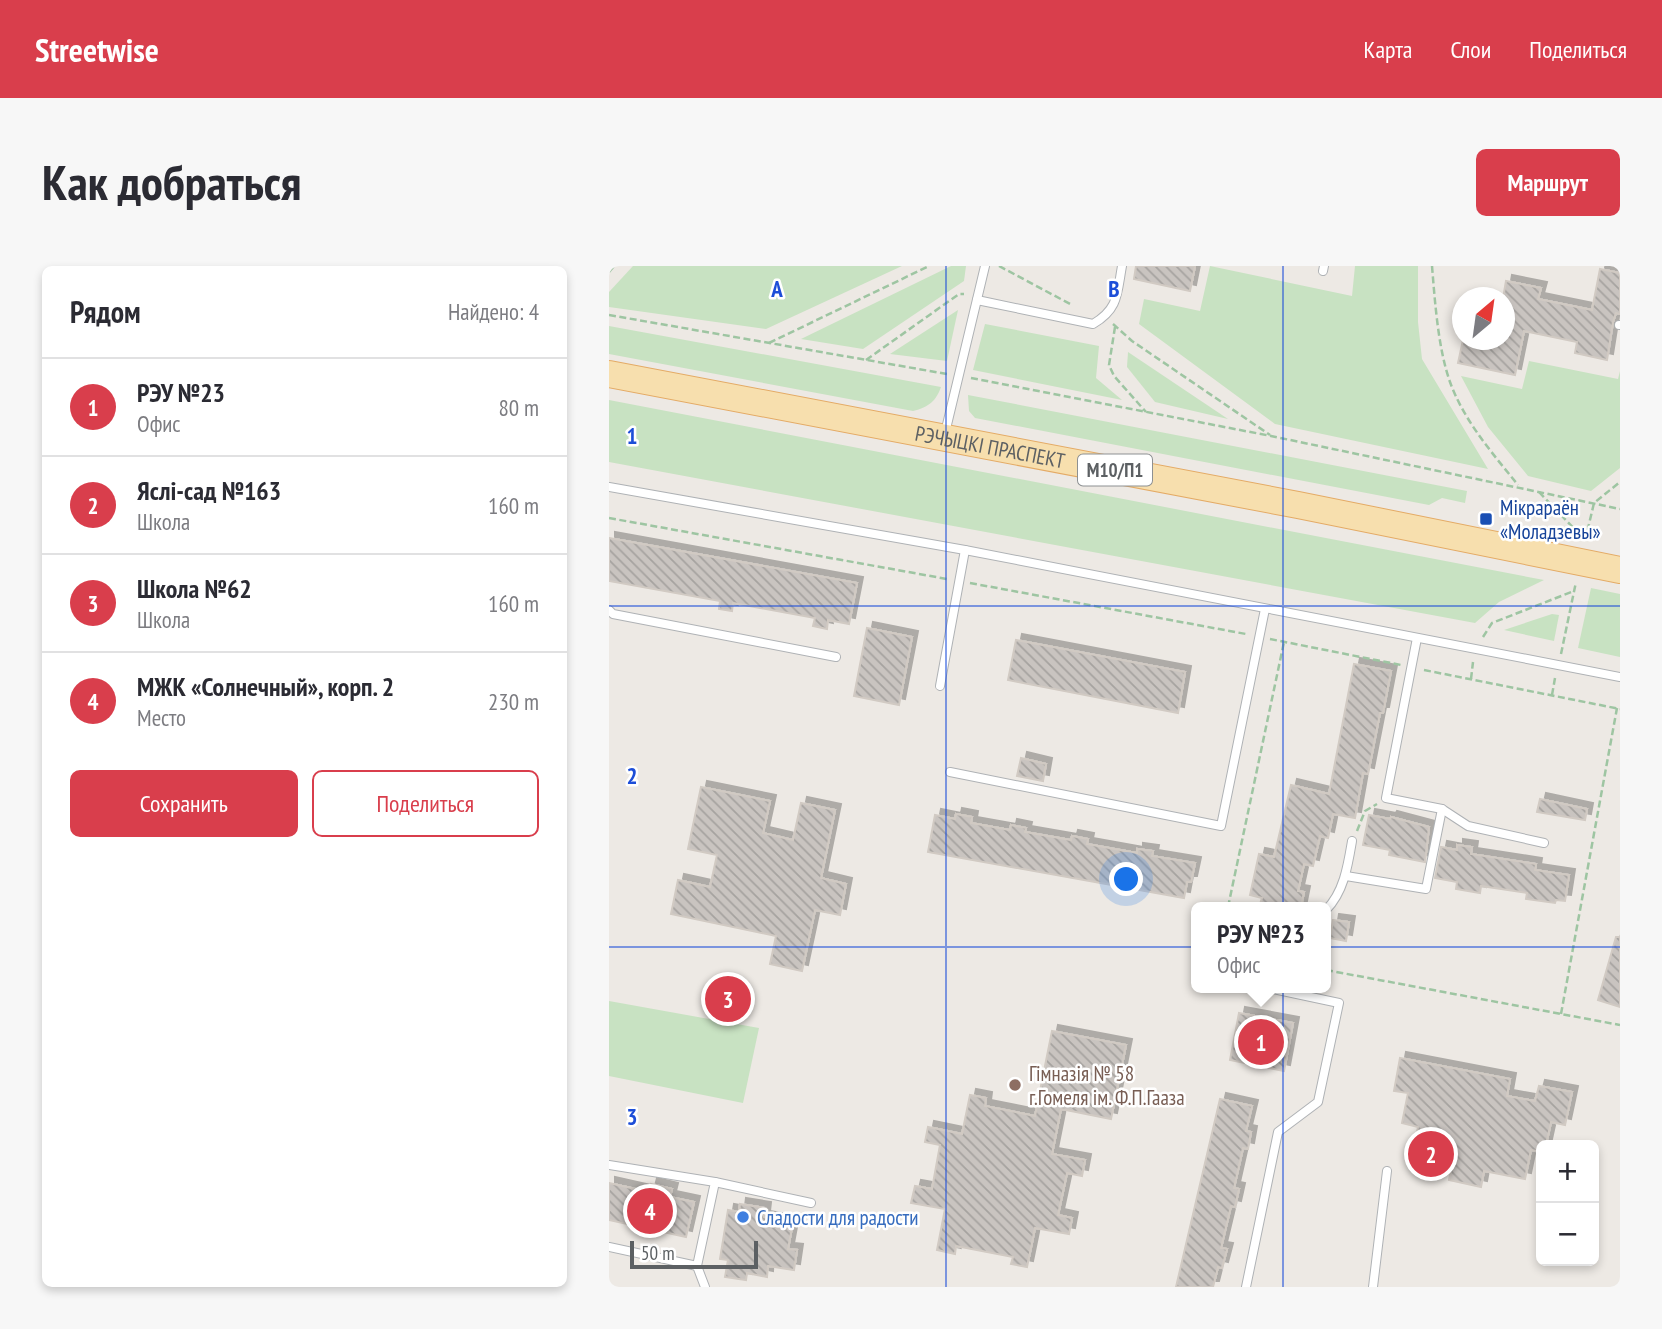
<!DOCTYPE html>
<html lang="ru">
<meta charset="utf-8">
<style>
body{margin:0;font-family:"PT Sans Narrow",sans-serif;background:#f7f7f7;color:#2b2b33}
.controls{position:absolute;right:21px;bottom:21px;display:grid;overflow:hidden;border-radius:10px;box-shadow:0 4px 10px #0003}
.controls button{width:63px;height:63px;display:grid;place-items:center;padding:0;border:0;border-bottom:2px solid #e1e1e2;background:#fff;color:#2b2b33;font:35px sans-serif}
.compass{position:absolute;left:843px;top:21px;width:63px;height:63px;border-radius:50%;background:#fff;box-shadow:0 4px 10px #0003;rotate:29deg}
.scale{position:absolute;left:21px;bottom:18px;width:128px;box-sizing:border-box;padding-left:7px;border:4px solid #5c6063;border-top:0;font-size:19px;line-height:24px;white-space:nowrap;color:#5c6063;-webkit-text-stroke:5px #fff;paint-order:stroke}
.you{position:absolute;left:518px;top:614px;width:24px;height:24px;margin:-18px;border:5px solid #fff;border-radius:50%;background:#1a73e8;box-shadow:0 0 0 10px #1a73e833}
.badge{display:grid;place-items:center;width:46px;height:46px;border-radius:50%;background:#d93e4c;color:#fff;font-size:23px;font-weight:700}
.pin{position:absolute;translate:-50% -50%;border:4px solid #fff;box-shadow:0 2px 7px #0006}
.popup{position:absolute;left:582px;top:636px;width:140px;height:91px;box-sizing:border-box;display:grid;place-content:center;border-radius:10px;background:#fff;filter:drop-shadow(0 2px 5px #0005);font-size:23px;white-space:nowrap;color:#7c7c81}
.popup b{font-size:26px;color:#2b2b33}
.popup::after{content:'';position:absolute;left:50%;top:100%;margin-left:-14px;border:14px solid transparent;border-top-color:#fff}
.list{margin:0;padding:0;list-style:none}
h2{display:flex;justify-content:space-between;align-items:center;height:91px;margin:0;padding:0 28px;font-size:30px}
h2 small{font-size:23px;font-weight:400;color:#7c7c81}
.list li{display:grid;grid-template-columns:46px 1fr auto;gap:21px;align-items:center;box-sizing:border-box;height:98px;padding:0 28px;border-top:2px solid #e1e1e2}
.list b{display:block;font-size:26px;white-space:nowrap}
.list p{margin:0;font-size:23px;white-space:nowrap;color:#7c7c81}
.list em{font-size:23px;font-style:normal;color:#7c7c81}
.actions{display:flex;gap:14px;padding:21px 28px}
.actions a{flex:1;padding:16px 0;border:2px solid #d93e4c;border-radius:10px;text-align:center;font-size:24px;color:#d93e4c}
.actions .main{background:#d93e4c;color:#fff}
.map{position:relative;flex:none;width:1011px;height:1021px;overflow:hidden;border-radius:10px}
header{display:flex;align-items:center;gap:42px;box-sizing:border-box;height:98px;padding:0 35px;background:#d93e4c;color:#fff}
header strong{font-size:33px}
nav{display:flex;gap:38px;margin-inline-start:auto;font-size:24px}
.intro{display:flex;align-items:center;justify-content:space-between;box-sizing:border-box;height:168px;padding:0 42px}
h1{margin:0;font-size:49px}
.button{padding:18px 32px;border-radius:10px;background:#d93e4c;color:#fff;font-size:24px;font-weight:700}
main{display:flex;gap:42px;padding:0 42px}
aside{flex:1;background:#fff;border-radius:10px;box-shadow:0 4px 10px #0003}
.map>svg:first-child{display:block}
</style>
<header>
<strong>Streetwise</strong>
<nav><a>Карта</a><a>Слои</a><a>Поделиться</a></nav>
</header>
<div class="intro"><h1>Как добраться</h1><a class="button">Маршрут</a></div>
<main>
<aside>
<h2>Рядом<small>Найдено: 4</small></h2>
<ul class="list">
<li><span class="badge">1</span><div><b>РЭУ №23</b><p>Офис</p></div><em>80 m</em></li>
<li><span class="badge">2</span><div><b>Яслі-сад №163</b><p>Школа</p></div><em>160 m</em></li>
<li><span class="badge">3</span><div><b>Школа №62</b><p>Школа</p></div><em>160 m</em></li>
<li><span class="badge">4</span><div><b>МЖК «Солнечный», корп. 2</b><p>Место</p></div><em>230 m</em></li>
</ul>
<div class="actions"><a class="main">Сохранить</a><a>Поделиться</a></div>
</aside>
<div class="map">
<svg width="1011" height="1021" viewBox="0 0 1011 1021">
<defs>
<pattern id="building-back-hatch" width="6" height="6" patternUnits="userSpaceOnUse" patternTransform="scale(1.75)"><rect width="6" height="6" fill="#c9c4c0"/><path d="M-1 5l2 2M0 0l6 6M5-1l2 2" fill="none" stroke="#a6a3a0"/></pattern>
<filter id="shadow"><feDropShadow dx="6" dy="-6" stdDeviation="0" flood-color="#0004"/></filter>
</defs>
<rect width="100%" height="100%" fill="#ede9e4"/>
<!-- grass -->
<g fill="#c8e2c2">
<path d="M24,0H293L157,63L0,41V26Z"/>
<path d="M342,0H357L355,15L254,83L192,73Z"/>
<path d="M601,0L743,30L746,0H809V56L813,93L879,203L666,158L530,58L535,33L591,45Z"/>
<path d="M349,44L338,95L281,88Z"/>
<path d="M376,58L490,80L487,112L513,134L364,104Z"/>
<path d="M0,60L332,121C327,135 320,141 304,145L0,88Z"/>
<path d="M519,86L619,153L546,136L518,101Z"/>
<path d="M920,95L1009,113L1011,105V202L982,225L919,210L879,161L852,110L913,123Z"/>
<path d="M359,129L858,225L856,237L833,232L820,239L366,152L360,145Z"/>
<path d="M0,134L935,314L890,336L866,357L0,196Z"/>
<path d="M982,322L1011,328V391L969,382Z"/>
<path d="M943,348L950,349L945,375L895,364Z"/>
<path d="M0,735L150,762L134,837L0,810Z"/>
</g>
<!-- building -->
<g fill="url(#building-back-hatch)" stroke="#d1cac3" stroke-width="2" filter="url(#shadow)">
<path d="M527,0H586L581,25L525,13Z"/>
<path d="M991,3L1011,7V48L1007,47L1004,56L998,94L966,87L968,76L915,65L906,109L849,97L854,74H895L894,32L897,15L932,22L929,33L983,44Z"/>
<path d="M0,272L248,317L240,358L219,354L218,363L204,360L206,352L124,337L123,345L110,343L111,335L0,315Z"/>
<path d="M258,362L303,371L290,439L245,430Z"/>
<path d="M407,374L576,406L569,447L399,414Z"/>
<path d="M745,398L782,405L774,447H771L759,508L754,507L746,552L724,548L719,572L711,570L704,600L695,598L689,625L695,626L692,641H650L653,632L641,629L650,588L665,591L682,519L720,528Z"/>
<path d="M412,492L437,498L434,515L408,510Z"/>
<path d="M92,521L161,535L154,567L184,574L192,537L226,544L212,612L237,618L231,649L206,644L193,705L161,698L167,670L62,648L69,614L101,621L108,589L79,583Z"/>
<path d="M931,533L978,543L976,554L928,546Z"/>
<path d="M347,548L363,551L362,557L401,564L402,559L417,562L416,566L462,574L463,570L479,573L478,578L528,587V583L544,585L543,590L586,597L582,616H578L575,632L319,586L326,549L346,553Z"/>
<path d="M760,549L781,553L782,551L820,561L816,596L780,589L781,584L754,579Z"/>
<path d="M848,579L863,581L862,588L927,598L926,604L960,609L956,635L947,634L946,637L917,633L918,627L872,620L871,627L847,623L848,616L826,612L832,581L848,584Z"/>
<path d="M724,654L740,656L737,675L721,672Z"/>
<path d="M1007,671H1011V741L989,734Z"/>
<path d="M630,747L684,757L675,805L621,794Z"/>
<path d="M443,765L517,779L502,853L452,843L443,888L476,894L473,910L458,907L449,949L463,952L460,968L426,962L418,1001L402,998L404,991L347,980L346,988L328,984L336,943L302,937L306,920L323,923L331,879L316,876L319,861L353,868L361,829L377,832L376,840L426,850Z"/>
<path d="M791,792L901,813L898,830L926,835L930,820L963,826L956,859L942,856L937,879H932V886L922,884L916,913L875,905L872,921L840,914L843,899L803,891L809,861L793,857L799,827L785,825Z"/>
<path d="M611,833L643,840L637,865L642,866L639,883L634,882L625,922L630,923L626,941L622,940L612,982L618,983L613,1002L609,1001L604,1021H567Z"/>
<path d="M0,917L40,926L42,918L63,923L61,931L85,936L77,971L0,954Z"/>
<path d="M131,938L156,942L155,951L184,956L179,983L188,984L185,1004L159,1000L158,1011L138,1007L137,1014L116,1011L119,994L111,993L119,944L130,946Z"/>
</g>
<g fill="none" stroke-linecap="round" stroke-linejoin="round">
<!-- lane casing -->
<g stroke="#afb2b5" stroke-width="10">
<g id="lane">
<path d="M714,5L715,0"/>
<path d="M368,34L484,58C510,43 508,27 513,0"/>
<path d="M1010,59H1011"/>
<path d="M336,167L376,0"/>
<path d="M0,221L356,284L1011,411"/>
<path d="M0,344L4,348L227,391"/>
<path d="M808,372L777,532L833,543L859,560L935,577"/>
<path d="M331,420L356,284"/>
<path d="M341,506L612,560L656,343"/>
<path d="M737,610L817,623L833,543"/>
<path d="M717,644C735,626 739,599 743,575"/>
<path d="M0,899L106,916L88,1000L96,1021"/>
<path d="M106,916L202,937"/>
<path d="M0,981L88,1000"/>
<path d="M637,1021L669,866L709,836L730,737L659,722"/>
<path d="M764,1021L778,905"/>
</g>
</g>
<!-- primary casing -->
<g stroke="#e4ab66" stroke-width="28">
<g id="primary">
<path id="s1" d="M0,108L689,239L1011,304"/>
</g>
</g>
<!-- path -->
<g stroke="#9ec5a2" stroke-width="2.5" stroke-dasharray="7 3.5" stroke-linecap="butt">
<path d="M390,0L463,39"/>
<path d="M823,0C826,36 829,82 841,116C855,155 884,188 909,219"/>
<path d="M0,6L5,0"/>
<path d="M0,49L338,108"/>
<path d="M504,58L523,75L661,169"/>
<path d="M506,61L500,99L505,110L537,146"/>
<path d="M160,77L320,0"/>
<path d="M257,94L350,28H355"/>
<path d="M362,112L662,170L1011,243"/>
<path d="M930,226L976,274"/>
<path d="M0,252L338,313"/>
<path d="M976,275L985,237L1011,216"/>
<path d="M361,317L637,368"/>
<path d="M874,371L883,357L965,325"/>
<path d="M661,373L792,399"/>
<path d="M952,388L967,316"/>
<path d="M815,404L1011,443"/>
<path d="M862,413L864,396"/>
<path d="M943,429L946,412"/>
<path d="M748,565L756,545L768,538"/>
<path d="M619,641L675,376"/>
<path d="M717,704L1011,759"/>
<path d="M952,748L1008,442"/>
</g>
<!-- lane -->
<use href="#lane" stroke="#fff" stroke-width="8"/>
<!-- primary -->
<use href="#primary" stroke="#f7dfae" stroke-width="26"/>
</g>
<!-- grid -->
<path fill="none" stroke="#1d4ed8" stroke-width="2" stroke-opacity="0.55" d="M337,0V1021M674,0V1021M0,340H1011M0,681H1011"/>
<!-- markers -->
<rect fill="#1a4fb4" stroke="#fff" stroke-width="2.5" x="870" y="246" width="14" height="14" rx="3.5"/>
<circle fill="#8d6e63" stroke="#fff" stroke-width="2.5" cx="406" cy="819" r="7"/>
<circle fill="#3f7fe0" stroke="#fff" stroke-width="2.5" cx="134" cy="951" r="7"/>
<g text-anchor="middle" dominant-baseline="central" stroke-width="5" stroke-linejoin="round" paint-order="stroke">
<!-- shield labels -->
<rect fill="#fff" stroke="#8d9092" stroke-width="2" x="469" y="188.5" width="74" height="31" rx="5"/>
<g font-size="19" font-weight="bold" fill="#5c6063">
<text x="506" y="204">М10/П1</text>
</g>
<!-- street labels -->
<g font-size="21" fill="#5c6063" stroke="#fff">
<text stroke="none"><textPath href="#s1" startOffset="388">РЭЧЫЦКІ ПРАСПЕКТ</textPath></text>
</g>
<!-- transit labels -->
<g font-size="21" fill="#164399" stroke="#fff" text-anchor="start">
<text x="891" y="241">Мікрараён<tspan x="891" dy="24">«Моладзевы»</tspan></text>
</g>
<!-- education labels -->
<g font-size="21" fill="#785e54" stroke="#fff" text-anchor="start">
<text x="420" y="807">Гімназія № 58<tspan x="420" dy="24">г.Гомеля ім. Ф.П.Гааза</tspan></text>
</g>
<!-- shop labels -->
<g font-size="21" fill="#366cbe" stroke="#fff" text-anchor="start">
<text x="148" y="951">Сладости для радости</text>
</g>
</g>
<g font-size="23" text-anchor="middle" font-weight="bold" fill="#1d4ed8" stroke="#fff" stroke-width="5" stroke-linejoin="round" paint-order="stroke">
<text x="168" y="31">A</text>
<text x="505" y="31">B</text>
<text x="23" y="178">1</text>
<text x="23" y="518">2</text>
<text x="23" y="859">3</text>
</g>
</svg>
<div class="controls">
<button>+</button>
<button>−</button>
</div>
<svg class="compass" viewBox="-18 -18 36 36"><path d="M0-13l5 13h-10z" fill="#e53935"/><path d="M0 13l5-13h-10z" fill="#7c7c81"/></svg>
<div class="scale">50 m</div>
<div class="you"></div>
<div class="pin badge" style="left:652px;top:776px">1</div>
<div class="popup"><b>РЭУ №23</b>Офис</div>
<div class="pin badge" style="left:822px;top:888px">2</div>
<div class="pin badge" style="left:119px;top:733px">3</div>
<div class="pin badge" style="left:41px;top:945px">4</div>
</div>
</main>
